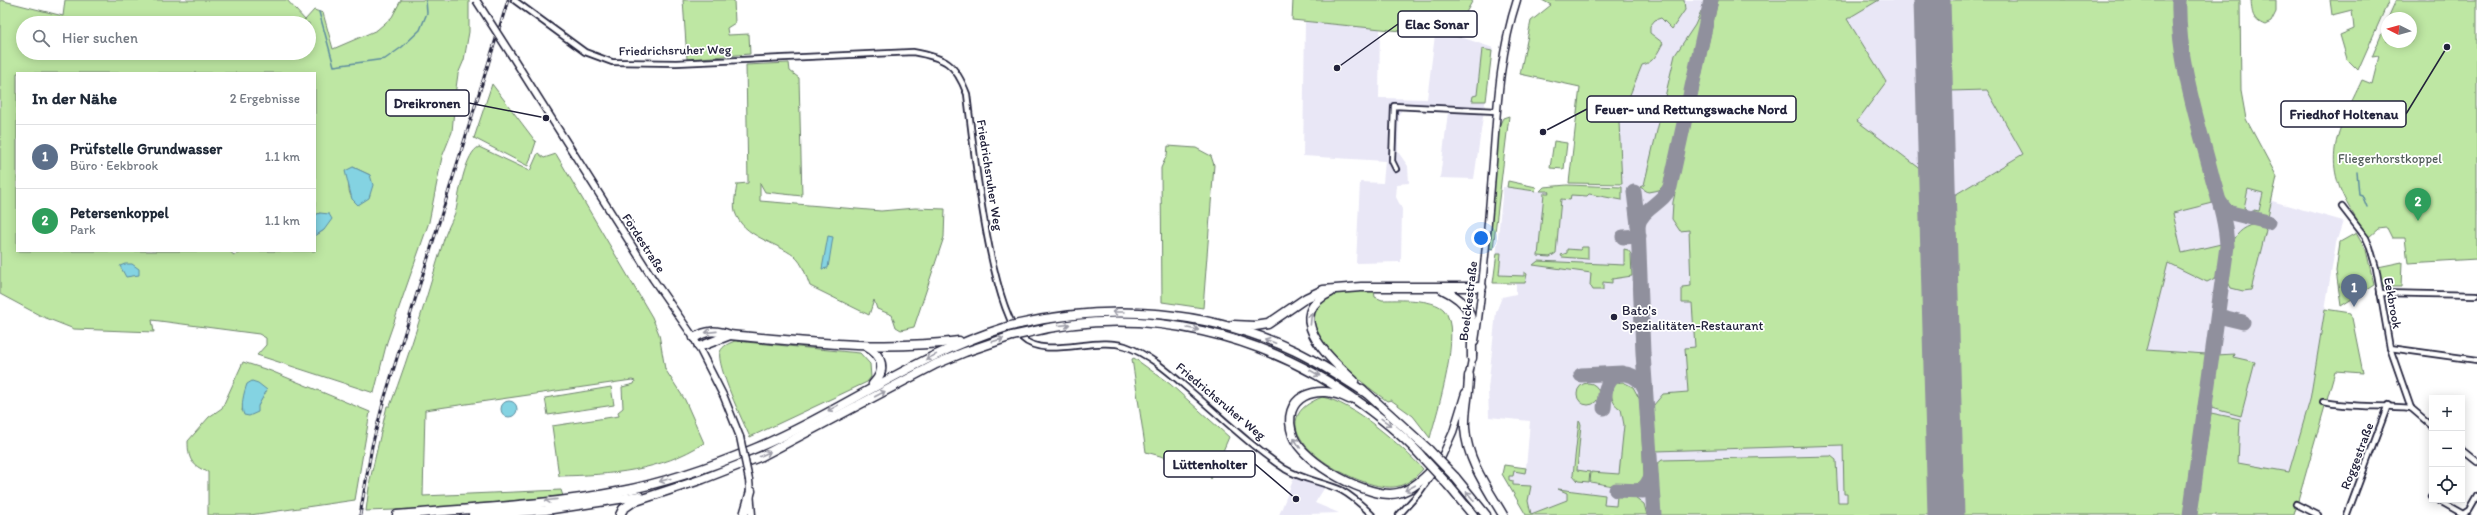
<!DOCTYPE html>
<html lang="de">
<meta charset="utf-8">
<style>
body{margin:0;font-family:Itim,sans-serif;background:#f2f2f3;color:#1f2937}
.controls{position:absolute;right:12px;bottom:12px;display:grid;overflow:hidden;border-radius:0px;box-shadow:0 2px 10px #0003}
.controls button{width:36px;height:36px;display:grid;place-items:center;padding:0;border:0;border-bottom:1px solid #e0e1e3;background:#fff;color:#1f2937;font:20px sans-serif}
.compass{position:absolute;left:2381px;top:12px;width:36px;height:36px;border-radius:50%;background:#fff;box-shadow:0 2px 10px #0003;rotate:276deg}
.you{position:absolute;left:1481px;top:238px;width:14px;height:14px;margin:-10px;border:3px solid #fff;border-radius:50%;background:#1a73e8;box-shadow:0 0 0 6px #1a73e833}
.badge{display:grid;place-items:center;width:26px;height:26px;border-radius:50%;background:#22223b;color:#fff;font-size:13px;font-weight:700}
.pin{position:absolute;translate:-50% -33px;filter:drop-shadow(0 1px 2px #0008)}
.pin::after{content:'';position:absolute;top:21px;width:14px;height:12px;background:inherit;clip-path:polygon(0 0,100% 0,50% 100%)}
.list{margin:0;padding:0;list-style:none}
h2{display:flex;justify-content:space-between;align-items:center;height:52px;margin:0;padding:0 16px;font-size:17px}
h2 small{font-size:13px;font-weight:400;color:#747a83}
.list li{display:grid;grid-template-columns:26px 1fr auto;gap:12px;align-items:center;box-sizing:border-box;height:64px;padding:0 16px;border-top:1px solid #e0e1e3}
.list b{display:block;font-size:15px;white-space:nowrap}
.list p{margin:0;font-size:13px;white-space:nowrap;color:#747a83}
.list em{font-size:13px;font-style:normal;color:#747a83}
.icon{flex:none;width:22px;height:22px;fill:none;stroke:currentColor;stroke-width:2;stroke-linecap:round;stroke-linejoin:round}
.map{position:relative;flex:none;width:2477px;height:515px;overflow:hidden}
.search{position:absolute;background:#fff;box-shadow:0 2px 10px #0003;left:16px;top:16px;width:300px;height:44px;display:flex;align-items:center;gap:10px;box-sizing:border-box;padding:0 14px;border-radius:22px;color:#747a83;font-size:15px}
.panel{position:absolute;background:#fff;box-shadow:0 2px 10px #0003;left:16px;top:72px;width:300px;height:180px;border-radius:0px}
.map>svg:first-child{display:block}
</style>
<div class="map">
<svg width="2477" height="515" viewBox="0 0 2477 515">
<rect width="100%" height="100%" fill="#fff"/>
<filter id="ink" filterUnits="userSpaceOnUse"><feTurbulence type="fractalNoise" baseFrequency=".025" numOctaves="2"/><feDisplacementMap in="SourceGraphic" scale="8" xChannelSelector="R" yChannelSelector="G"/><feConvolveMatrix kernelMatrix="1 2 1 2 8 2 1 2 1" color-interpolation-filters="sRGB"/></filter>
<g filter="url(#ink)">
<!-- built -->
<g fill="#e9e7f6">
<path d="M1606,0H2240L2241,91L2246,119L2277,177L2272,201L2343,221L2336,243L2310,400L2284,490L2272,515H1526L1502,474L1504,465L1526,468L1530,421L1489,417L1488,389L1496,312L1502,297L1516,294V277L1499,275L1495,267L1503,187L1537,191H1569L1622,200L1618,90Z"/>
<path d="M1305,21L1380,29L1379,98L1427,99L1435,35L1461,37L1493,48L1474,179L1440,178L1448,112L1402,110L1399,114L1398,152L1408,166L1409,183L1397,184L1396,197L1402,209L1401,262L1356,263L1360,182L1383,183L1385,161L1303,156Z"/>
<path d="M1294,478L1325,487L1315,503L1339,513L1279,515Z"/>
</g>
<!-- green -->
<g fill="#bee7a3" stroke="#70846f" fill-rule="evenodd">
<path d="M0,0L63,16L65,0H287L305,20L314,10L323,13L333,49L377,30L392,17L401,0H469V32L464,60L458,74L456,88L452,132L442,157L429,222L387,342L374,393L257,355L266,345V338L259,334L152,320L154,332L74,329L41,316L0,294ZM23,23H309V53H23ZM17,73H315V215L320,213L324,230L315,236V251H244L234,255L229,251H17ZM353,167L370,175L358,205C345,193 348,182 353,167Z"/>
<path d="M683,0H734L735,23L727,28L728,35L749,34L750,54L687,59Z"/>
<path d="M1293,0H1473L1464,16L1461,37L1292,20Z"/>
<path d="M1542,0H1684L1685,10L1672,29L1661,18L1655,20L1650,26V33L1663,43C1658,52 1654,63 1642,65L1619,122L1622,184L1569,183L1580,87L1520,74L1531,21L1551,5Z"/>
<path d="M1718,0H1879L1847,19L1886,82L1857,121L1922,170L1932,515H1660L1657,464L1662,460L1831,456L1836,460L1838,502H1847V494H1844L1843,445L1656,451L1653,406L1663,394L1688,392L1685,348L1695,347L1692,303H1682V287L1691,286L1689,230L1680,231L1672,219L1673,202Z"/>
<path d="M1947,0H2174C2170,67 2197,138 2213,203L2173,213L2182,253L2221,244L2217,277L2207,282L2168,263L2146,350L2206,354L2184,515H1961L1953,196L2023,154L1987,90L1950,91Z"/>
<path d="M2184,0H2240L2241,91L2246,119L2277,177L2268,216L2253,213L2254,210L2259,211L2263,193L2248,189L2244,208L2246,209L2245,211L2234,208L2223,197C2207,134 2182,67 2184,0Z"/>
<path d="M2251,0H2276V12L2271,22L2265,25C2252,20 2252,13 2251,0Z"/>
<path d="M2330,0H2389L2358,70L2347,59L2340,35L2354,29L2352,10L2332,15Z"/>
<path d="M2396,0H2477V259L2408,263L2405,238H2392L2387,228L2378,229L2369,237C2362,231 2357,220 2352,212C2319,159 2338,131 2362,80L2372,84L2379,56L2372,57L2387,21V42H2411V18H2388Z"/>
<path d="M1701,11L1703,12L1664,185L1659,190L1648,192L1640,187L1644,185L1675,55L1695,25Z"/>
<path d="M1482,49L1492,51L1486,101H1472L1473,96L1477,95Z"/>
<path d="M789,63L790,71L799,78L802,196L765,192L760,183V201L881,211L915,208L945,209L944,237L914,327L901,330L896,327L892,315L877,309L874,300L869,315L810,286C806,276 803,263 794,256C776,242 743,237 735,212C733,205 736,192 737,184L748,183L746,65Z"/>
<path d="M492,84L536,142L528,166L474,138Z"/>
<path d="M1509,116L1493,249L1489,248L1499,126L1503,118Z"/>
<path d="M1554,141L1567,143L1564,169L1550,168Z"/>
<path d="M1168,146L1196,148L1211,156L1214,165L1203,308L1162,302L1161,168L1167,155Z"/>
<path d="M479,147L530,171L538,153L544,158L556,154L652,317L659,334L665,369L685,400L704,443C661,471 610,475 559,476L552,426L619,416L618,412L623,408L622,387L634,384L635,381L632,380L425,410L423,496L561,490L563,496L423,509L366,511L370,480L387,406H390C411,351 427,295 444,239C447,228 456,215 457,205C459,192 466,152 479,147Z"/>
<path d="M1508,181L1536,187L1535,191L1507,187Z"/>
<path d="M1567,185L1622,187V200L1589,194L1587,196L1571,195L1570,200L1561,199L1556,253L1550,257L1538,256L1544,193H1549L1548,191H1540L1544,187Z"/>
<path d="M2256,224L2263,226L2266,230L2251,290L2243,291L2231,288L2228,282C2231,256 2226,231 2256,224Z"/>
<path d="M2356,233L2366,250L2374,285L2341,306L2336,271L2340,242Z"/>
<path d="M1582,247H1588V259L1562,257L1561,255L1567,253V249L1580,250Z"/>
<path d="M1624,249L1628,250L1631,254L1632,276L1612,279V283L1603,282V290H1593L1590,285L1591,273L1533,265L1538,261L1624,265Z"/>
<path d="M1497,253H1501L1499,275L1524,276V272L1527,274L1525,283H1493Z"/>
<path d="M2402,262L2401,287H2382L2378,267Z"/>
<path d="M1343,291H1374L1375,297L1382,300C1398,300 1433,298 1444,310C1463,330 1437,412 1430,438L1413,416L1391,400L1387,401C1360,381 1265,313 1343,291Z"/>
<path d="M2325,309L2351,313L2363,373L2335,371L2294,515H2196L2211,413L2240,419L2238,463L2289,472L2310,400Z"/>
<path d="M735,341L860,353L870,364L871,377L867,382L750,437C743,422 716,365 720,352C723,345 730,343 735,341Z"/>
<path d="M2234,354L2233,357L2255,362L2241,416L2211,408L2217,355Z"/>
<path d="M1134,358L1170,384L1229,437L1211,479L1208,472L1198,468L1185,456L1171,459L1146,452L1132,359Z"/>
<path d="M243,362L271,371L370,412L355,500L250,515H208V472C191,465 188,459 188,441L209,417L222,408ZM266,390L258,406L242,411L243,404Z"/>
<path d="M1623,382L1633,387L1640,400L1644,476C1637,494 1605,484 1590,482L1591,472L1619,474L1624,425L1621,409C1609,404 1607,382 1623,382Z"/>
<circle cx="1588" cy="394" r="11"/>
<path d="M611,387L614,405L548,415L545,398Z"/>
<path d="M1322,397C1352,402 1402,446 1423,469C1416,477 1409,483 1399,486C1370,495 1281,448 1298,415C1302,406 1313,401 1322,397Z"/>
<path d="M1579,421L1581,424L1577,470L1590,472L1589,482L1578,481L1573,475Z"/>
<path d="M1504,465L1526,468L1525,473L1514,471L1513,476H1509V480L1513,481V485L1531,486L1528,501L1531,514L1567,500V493L1558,489L1605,495L1604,505L1616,506L1617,496L1635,497L1644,504L1647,515H1526L1502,474Z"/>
</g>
<!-- water -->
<g fill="#84d3e2" stroke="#5d8c9f">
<path d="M353,167L370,175L373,185L369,198L358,205L352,199L345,171Z"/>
<path d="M320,213L329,214L332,219L324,230L315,236V215Z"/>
<path d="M828,236L833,237L828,268L822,269Z"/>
<path d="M125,264H132L139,269V275L126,277L120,266Z"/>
<path d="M252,381L258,383L267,390L258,406V412L249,416L244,415C240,407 244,392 247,384Z"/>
<circle cx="509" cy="409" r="8"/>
</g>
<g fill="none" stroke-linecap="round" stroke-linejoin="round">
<!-- stream -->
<g stroke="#5d8c9f" stroke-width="1.5">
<path d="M319,12L334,66L385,59L402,47L420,30L427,13L426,0"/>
<path d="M2357,172L2359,194L2362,195L2367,207"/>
</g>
<!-- taxiway -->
<g stroke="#90909d" stroke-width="15">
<path d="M2179,0C2177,61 2198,121 2213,180C2219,201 2226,223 2227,246L2190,515"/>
<path d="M1634,192L1638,225L1643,353L1654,515"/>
<path d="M2219,201L2227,212L2268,222"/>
<path d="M1638,225C1642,208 1664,203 1670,187L1711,0"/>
<path d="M1623,237L1639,236"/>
<path d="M2218,316L2243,322"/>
<path d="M1581,375L1622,373"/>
<path d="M1604,408C1605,401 1604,392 1607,386C1615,366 1639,373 1645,390"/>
<path d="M1616,490L1643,491L1651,477"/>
</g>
<!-- runway -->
<path stroke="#90909d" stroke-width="37" d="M1932,0L1946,515"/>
<!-- street casing -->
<g stroke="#22223b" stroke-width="8">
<g id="street">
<path d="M514,0L585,52L612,62L676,63L913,52C946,58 955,63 967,94C973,144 990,307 1022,338C1045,360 1094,336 1125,346C1151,355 1172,375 1193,393C1223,419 1252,447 1285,469C1301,479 1323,482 1341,490C1352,496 1363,506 1372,515"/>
<path d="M1396,169L1392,161L1394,106L1496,111"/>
<path d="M2342,207L2366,238L2370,247L2376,268L2390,348L2411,408"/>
<path d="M2380,293L2477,295"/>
<path d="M2390,348L2477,360"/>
<path d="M2323,402C2352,408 2382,405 2411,408"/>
<path d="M2411,408L2432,426"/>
<path d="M2462,450L2477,462"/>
<path d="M2431,496L2432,497"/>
<path d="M2438,500L2463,514L2469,510L2477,496"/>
<path d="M2296,504L2318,515"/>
<path d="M1399,515L1419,493L1433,473"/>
<path d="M2347,515L2388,405"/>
</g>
</g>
<!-- secondary casing -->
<g stroke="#22223b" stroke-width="9">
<g id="secondary">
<path d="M512,56L653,279L694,338L724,397L740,437"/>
<path d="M1475,341C1484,282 1488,222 1493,162C1497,108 1500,51 1517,0"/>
<path d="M1468,380L1473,354"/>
<path d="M1439,463L1453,432L1465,393"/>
<path d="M749,480L752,515"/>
</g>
</g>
<!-- highway casing -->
<g stroke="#22223b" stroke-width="11">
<g id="highway">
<path d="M1442,289C1479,307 1471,322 1472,358"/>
<path d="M1331,292C1280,316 1332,360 1354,381"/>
<path d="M1019,324C1112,303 1208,310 1295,351C1320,363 1343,378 1366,393"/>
<path d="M1233,325L1255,326L1268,324L1306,298L1323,290L1361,287H1482"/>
<path d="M1026,333C1144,303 1267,334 1363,405C1385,421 1406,438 1424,459"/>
<path d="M694,338C707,330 716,330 730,335C807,342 882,351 959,341"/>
<path d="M699,347L730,335"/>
<path d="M867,347C882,355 887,370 873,384"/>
<path d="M1469,376C1469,393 1464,411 1465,428C1467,460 1487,488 1503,515"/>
<path d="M1362,389L1429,450"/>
<path d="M1349,399C1318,382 1279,396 1293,436C1303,463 1370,500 1398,493C1415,489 1427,475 1439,463"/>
<path d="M1455,477L1486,515"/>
<path d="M1449,486L1473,515"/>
<path d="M397,515C470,508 545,506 617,492C665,483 711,467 756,448C842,412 917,354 1007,327"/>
<path d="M473,515L546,510L639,496"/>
<path d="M620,515L623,509L633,502L703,479L762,456L936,364L965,352L1012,336"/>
<path d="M744,515L751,491"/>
</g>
</g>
<!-- street -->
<use href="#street" stroke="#fff" stroke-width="4.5"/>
<!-- secondary -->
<use href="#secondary" stroke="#fff" stroke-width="6"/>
<!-- highway -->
<use href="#highway" stroke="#fff" stroke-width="8"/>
<!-- rail casing -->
<g stroke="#22223b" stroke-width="3">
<path id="rail" d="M360,515L372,446L383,403L508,0"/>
</g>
<!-- rail -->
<use href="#rail" stroke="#fff" stroke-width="1.5" stroke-dasharray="4.5" stroke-linecap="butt"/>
<!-- secondary-bridge casing -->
<g stroke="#22223b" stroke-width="9" stroke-linecap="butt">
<g id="secondary-bridge">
<path d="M476,0L512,56"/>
<path d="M740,437L749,480"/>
</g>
</g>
<!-- highway-bridge casing -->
<g stroke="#22223b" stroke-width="11" stroke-linecap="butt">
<g id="highway-bridge">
<path d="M1007,327L1019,324"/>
<path d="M1012,336L1026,333"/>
<path d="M1429,450L1455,477"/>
<path d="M1424,459L1449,486"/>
</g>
</g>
<!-- secondary-bridge -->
<use href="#secondary-bridge" stroke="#fff" stroke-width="6"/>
<!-- highway-bridge -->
<use href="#highway-bridge" stroke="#fff" stroke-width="8"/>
</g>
<!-- one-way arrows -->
<defs><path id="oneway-shaft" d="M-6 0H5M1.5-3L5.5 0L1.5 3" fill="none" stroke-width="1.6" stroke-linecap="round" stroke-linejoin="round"/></defs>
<g stroke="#9c9ca7">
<use href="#oneway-shaft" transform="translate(1118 312) rotate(-180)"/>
<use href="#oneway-shaft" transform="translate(1311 319) rotate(-84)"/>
<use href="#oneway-shaft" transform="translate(1064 325) rotate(-6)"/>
<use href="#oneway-shaft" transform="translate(1193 329) rotate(10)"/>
<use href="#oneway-shaft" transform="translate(711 332) rotate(174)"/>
<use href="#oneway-shaft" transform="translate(998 340) rotate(-16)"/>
<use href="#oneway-shaft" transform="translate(1270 341) rotate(-159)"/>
<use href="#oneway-shaft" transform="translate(931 357) rotate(154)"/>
<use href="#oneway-shaft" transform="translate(1315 373) rotate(30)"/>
<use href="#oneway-shaft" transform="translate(880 394) rotate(-28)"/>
<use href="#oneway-shaft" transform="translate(833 408) rotate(151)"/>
<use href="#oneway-shaft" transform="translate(1386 422) rotate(36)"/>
<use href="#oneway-shaft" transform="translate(1297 443) rotate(-123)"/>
<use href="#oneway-shaft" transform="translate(765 454) rotate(-24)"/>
<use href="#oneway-shaft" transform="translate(665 480) rotate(165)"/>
<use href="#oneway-shaft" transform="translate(1410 488) rotate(152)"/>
<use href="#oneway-shaft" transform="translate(1470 496) rotate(-130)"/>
<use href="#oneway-shaft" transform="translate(551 500) rotate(174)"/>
</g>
</g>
<!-- markers -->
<circle fill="#22223b" stroke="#fff" stroke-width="1.5" cx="1614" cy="317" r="4"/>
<g text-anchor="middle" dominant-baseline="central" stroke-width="3.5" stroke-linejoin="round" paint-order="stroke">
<!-- street labels -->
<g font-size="13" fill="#22223b" stroke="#fff">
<text transform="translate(675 50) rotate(-1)">Friedrichsruher Weg</text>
<text transform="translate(990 175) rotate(81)">Friedrichsruher Weg</text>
<text transform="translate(644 243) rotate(57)">Fördestraße</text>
<text transform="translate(1468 301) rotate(-83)">Boelckestraße</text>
<text transform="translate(2393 303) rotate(80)">Eekbrook</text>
<text transform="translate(1221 401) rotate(40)">Friedrichsruher Weg</text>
<text transform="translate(2357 456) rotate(-69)">Roggestraße</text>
</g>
<!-- park labels -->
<g font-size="13" fill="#515d5a" stroke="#fff">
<text x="2390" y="158">Fliegerhorstkoppel</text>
</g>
<!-- poi labels -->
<g font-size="13" fill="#22223b" stroke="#fff" text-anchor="start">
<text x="1622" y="310">Bato's<tspan x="1622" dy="15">Spezialitäten-Restaurant</tspan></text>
</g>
</g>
<!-- callouts -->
<path fill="none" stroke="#22223b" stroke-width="1.5" d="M1337 68L1398 24M546 118L469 103M1543 132L1587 109M2447 47L2406 114M1296 499L1255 464"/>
<g fill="#22223b" stroke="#fff" stroke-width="1.5">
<circle cx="1337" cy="68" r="4"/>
<circle cx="546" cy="118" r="4"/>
<circle cx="1543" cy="132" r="4"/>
<circle cx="2447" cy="47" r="4"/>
<circle cx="1296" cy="499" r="4"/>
</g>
<g fill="#fff" stroke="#22223b" stroke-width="1.5">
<rect x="1398" y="11" width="79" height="26" rx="4"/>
<rect x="386" y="90" width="83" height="26" rx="4"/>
<rect x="1587" y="96" width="209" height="26" rx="4"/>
<rect x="2281" y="101" width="125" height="26" rx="4"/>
<rect x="1164" y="451" width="91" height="26" rx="4"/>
</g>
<g font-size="14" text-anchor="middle" font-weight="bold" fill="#22223b">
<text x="1437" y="29">Elac Sonar</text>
<text x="427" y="108">Dreikronen</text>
<text x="1691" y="114">Feuer- und Rettungswache Nord</text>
<text x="2344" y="119">Friedhof Holtenau</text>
<text x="1210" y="469">Lüttenholter</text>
</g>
</svg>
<div class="controls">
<button>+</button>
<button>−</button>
<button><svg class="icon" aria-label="locate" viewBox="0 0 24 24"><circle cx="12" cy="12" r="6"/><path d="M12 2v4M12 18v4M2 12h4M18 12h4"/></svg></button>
</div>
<svg class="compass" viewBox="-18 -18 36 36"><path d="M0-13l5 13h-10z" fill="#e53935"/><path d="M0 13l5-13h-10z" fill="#747a83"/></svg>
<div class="you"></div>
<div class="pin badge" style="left:2354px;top:307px;background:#5c6f8a">1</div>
<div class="pin badge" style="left:2418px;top:221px;background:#2e9e5b">2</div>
<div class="search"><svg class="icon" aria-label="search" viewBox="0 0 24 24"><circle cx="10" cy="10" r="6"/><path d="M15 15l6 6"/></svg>Hier suchen</div>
<section class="panel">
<h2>In der Nähe<small>2 Ergebnisse</small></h2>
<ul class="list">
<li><span class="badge" style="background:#5c6f8a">1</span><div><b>Prüfstelle Grundwasser</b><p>Büro · Eekbrook</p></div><em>1.1 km</em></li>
<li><span class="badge" style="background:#2e9e5b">2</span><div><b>Petersenkoppel</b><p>Park</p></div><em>1.1 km</em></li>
</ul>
</section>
</div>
